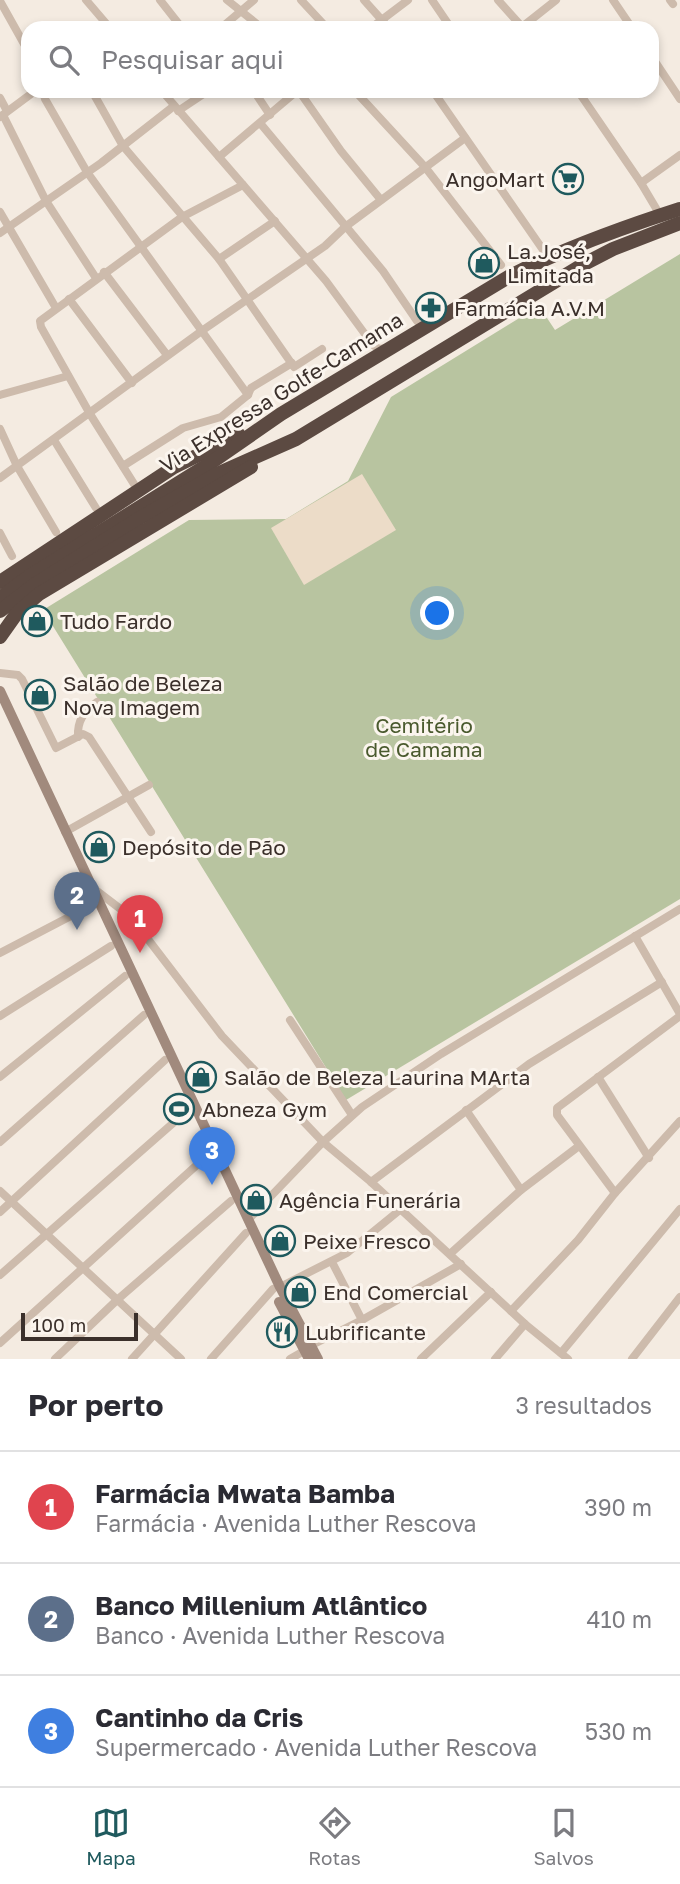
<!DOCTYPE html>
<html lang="pt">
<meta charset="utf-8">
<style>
body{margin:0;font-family:"Golos Text",sans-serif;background:#f7f7f7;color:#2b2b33}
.scale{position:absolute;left:21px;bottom:18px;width:117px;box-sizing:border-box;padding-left:7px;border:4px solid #3b302b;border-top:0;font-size:19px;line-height:24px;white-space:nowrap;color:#3b302b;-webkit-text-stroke:5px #fbf5ee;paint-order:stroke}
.you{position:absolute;left:438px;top:614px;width:24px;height:24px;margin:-18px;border:5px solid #fff;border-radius:50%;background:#1a73e8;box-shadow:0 0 0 10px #1a73e833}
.badge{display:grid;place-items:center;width:46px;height:46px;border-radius:50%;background:#1f5a5e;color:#fff;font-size:23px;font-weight:700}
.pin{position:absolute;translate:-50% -58px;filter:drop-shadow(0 2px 4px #0008)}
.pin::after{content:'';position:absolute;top:37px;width:24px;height:21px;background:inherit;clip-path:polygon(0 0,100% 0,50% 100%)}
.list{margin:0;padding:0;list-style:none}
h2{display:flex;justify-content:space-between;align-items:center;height:91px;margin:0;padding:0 28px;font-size:30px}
h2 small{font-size:23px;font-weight:400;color:#7c7c81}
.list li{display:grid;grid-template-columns:46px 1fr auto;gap:21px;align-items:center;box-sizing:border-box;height:112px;padding:0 28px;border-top:2px solid #e1e1e2}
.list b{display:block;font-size:26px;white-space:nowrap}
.list p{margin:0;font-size:23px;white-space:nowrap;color:#7c7c81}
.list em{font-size:23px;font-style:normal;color:#7c7c81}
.icon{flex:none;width:38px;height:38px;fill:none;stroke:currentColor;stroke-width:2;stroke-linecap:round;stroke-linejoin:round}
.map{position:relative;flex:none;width:680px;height:1359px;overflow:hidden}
.search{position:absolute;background:#fff;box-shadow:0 4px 10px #0003;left:21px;right:21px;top:21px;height:77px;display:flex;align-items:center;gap:18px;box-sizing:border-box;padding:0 24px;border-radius:21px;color:#7c7c81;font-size:26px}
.sheet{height:427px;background:#fff}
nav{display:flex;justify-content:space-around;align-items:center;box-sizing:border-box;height:98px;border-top:2px solid #e1e1e2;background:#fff;font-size:19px;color:#7c7c81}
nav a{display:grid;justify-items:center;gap:4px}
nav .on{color:#1f5a5e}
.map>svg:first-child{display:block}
</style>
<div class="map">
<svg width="680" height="1359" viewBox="0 0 680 1359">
<rect width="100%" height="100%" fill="#f4ebe1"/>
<!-- green -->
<path fill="#b8c4a0" d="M680,254V899L346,1100L43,610L189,520L286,519L348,481L391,397L539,306L555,330Z"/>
<!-- plaza -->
<path fill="#ecdcc8" d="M362,474L396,530L304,585L271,528Z"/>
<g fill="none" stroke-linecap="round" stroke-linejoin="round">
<!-- street -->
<g stroke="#cdbbac" stroke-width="8">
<path d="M86,0L110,28"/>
<path d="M160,0L182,28"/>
<path d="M227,0L262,28"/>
<path d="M301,0L327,28"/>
<path d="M364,0L389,28"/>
<path d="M432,0L451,28"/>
<path d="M498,0L523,28"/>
<path d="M613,0L632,28"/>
<path d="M670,0L673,4"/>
<path d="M0,1L28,51"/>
<path d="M522,27L556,0"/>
<path d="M221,28L254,0"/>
<path d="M371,28L408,0"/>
<path d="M652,57L680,99"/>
<path d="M43,91L45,99L87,172L248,395L251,388L292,363"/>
<path d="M92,91L123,146L219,259L294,367L322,349"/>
<path d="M162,91L326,281L373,345L379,349L387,348"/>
<path d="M254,91L270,115"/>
<path d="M299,91L341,151L381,200"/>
<path d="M355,91L425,167L501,265"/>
<path d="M433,91L548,257"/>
<path d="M578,91L641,183L660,215"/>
<path d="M0,98L7,111"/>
<path d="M178,111L208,91"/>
<path d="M3,115L46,201L96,278"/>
<path d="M0,117L35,91"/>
<path d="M260,123L383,271L417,321"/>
<path d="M219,157L297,91"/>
<path d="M641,183L680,155"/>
<path d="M0,212L56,308"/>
<path d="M0,233L101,163L174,106"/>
<path d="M219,259L275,221"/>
<path d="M104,272L167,355"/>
<path d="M69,299L132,383"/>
<path d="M0,395L68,376"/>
<path d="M0,429L17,466L56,532"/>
<path d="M54,440L96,508"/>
<path d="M123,466L183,428L221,417L248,395"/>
<path d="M0,478L203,330L325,246L345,227L465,138"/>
<path d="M134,484L90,414L41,327L40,321L182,217L243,185"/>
<path d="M0,533L12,556"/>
<path d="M0,673L18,675L22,679L56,748L83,734L89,737L151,832"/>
<path d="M78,737C77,721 84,711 97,702"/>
<path d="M65,832L149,785"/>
<path d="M93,888L131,917L222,1036L323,1142L371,1182L525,1324L568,1359"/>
<path d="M635,936L680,1014"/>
<path d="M0,953L92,905"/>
<path d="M0,1016L111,946"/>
<path d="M290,1020L352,1115"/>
<path d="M0,1077L125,976"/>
<path d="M598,1077L649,1158"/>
<path d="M466,1110L521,1190"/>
<path d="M0,1142L144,1015"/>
<path d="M371,1182L529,1064L662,982"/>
<path d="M0,1191L181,1359"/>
<path d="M615,1193L557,1115V1108L680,1016"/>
<path d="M0,1212L165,1060"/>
<path d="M248,1220L323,1142L362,1107L441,1054L680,909"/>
<path d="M451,1253L521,1190L579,1146"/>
<path d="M332,1262L362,1320"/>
<path d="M0,1275L188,1110"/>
<path d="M280,1287L347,1253L401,1209"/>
<path d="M511,1311L578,1240L615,1193L680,1121"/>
<path d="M0,1343L209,1154"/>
<path d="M310,1346L362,1320L461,1264"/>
<path d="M561,1353L680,1209"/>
<path d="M55,1359L117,1300L231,1201"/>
<path d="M132,1359L246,1233"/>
<path d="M211,1359L273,1289"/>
<path d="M290,1359L304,1351"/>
<path d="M421,1359L491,1292"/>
<path d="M495,1359L525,1324"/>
<path d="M632,1359L680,1297"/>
</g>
<!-- secondary -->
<g stroke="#a18a7d" stroke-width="10">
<path d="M0,691L280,1287L318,1359"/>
<path d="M279,1302L309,1359"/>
</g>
<!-- highway -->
<g stroke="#5c4a42" stroke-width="14">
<path d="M0,582L174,467L239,435"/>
<path d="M0,598L28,577L209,464L281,414L510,276C565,248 621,228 680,209"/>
<path d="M0,611L34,585L140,518L215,475L296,439L584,264L613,249L680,223"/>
<path d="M0,637L17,613L39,594L251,467"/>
</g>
</g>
<!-- icons -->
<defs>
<g id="supermarket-ring" transform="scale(1.575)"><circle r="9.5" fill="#fbf5ee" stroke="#1f5a5e" stroke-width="1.5"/><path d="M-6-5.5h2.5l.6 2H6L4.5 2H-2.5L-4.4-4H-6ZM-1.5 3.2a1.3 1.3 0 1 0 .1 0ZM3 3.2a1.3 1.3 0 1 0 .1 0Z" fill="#1f5a5e"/></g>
<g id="shop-ring" transform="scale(1.575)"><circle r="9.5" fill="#fbf5ee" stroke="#1f5a5e" stroke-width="1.5"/><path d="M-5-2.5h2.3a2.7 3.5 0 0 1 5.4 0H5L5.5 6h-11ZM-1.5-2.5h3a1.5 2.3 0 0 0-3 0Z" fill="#1f5a5e"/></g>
<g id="pharmacy-ring" transform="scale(1.575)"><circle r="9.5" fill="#fbf5ee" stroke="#1f5a5e" stroke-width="1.5"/><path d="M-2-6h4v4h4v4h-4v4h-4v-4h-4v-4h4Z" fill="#1f5a5e"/></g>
<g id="stadium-ring" transform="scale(1.575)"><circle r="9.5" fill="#fbf5ee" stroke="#1f5a5e" stroke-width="1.5"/><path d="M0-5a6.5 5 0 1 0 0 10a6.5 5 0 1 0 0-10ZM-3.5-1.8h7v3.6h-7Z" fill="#1f5a5e"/></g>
<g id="restaurant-ring" transform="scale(1.575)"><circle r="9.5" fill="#fbf5ee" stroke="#1f5a5e" stroke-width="1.5"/><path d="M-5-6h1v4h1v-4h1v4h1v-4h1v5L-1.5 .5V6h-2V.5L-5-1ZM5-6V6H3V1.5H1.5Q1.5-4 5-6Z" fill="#1f5a5e"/></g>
</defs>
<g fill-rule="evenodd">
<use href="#supermarket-ring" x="568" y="179"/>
<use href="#shop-ring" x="484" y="263"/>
<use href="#pharmacy-ring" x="431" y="308"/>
<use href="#shop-ring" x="37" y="621"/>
<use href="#shop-ring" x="40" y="695"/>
<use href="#shop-ring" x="99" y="847"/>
<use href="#shop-ring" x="201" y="1077"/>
<use href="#stadium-ring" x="179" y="1109"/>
<use href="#shop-ring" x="256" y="1200"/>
<use href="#shop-ring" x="280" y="1241"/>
<use href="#shop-ring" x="300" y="1292"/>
<use href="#restaurant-ring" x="282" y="1332"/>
</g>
<g text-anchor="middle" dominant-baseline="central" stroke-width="6" stroke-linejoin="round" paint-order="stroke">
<!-- poi labels -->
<g font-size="21" fill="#3b302b" stroke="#fbf5ee" text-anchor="start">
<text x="545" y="179" text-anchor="end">AngoMart</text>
<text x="507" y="251">La.José,<tspan x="507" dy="24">Limitada</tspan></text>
<text x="454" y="308">Farmácia A.V.M</text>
<text x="60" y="621">Tudo Fardo</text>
<text x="63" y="683">Salão de Beleza<tspan x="63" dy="24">Nova Imagem</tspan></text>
<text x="122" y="847">Depósito de Pão</text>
<text x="224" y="1077">Salão de Beleza Laurina MArta</text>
<text x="202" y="1109">Abneza Gym</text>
<text x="279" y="1200">Agência Funerária</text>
<text x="303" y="1241">Peixe Fresco</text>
<text x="323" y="1292">End Comercial</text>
<text x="305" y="1332">Lubrificante</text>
</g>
<!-- street labels -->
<g font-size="21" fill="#3b302b" stroke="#fbf5ee">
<text transform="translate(281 392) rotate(-32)">Via Expressa Golfe-Camama</text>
</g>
<!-- park labels -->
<g font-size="21" fill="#4a5a2e" stroke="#fbf5ee">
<text x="424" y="725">Cemitério<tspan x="424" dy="24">de Camama</tspan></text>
</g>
</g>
</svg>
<div class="scale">100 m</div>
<div class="you"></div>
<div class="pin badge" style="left:140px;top:953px;background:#e0444e">1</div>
<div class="pin badge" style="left:77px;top:930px;background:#5c6f8a">2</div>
<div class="pin badge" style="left:212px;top:1185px;background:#3f7fe0">3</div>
<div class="search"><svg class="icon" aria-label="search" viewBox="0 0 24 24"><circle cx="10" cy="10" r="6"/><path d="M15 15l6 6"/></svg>Pesquisar aqui</div>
</div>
<section class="sheet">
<h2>Por perto<small>3 resultados</small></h2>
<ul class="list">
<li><span class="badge" style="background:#e0444e">1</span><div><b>Farmácia Mwata Bamba</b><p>Farmácia · Avenida Luther Rescova</p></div><em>390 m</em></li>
<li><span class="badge" style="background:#5c6f8a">2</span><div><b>Banco Millenium Atlântico</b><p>Banco · Avenida Luther Rescova</p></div><em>410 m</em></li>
<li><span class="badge" style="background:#3f7fe0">3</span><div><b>Cantinho da Cris</b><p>Supermercado · Avenida Luther Rescova</p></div><em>530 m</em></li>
</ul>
</section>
<nav>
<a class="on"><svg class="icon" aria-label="map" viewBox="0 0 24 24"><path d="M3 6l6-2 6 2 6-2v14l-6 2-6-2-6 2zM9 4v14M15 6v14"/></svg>Mapa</a>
<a><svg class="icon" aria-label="directions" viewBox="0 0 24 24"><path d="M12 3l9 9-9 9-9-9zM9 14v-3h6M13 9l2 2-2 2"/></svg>Rotas</a>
<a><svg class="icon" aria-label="saved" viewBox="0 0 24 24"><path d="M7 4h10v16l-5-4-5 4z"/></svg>Salvos</a>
</nav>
